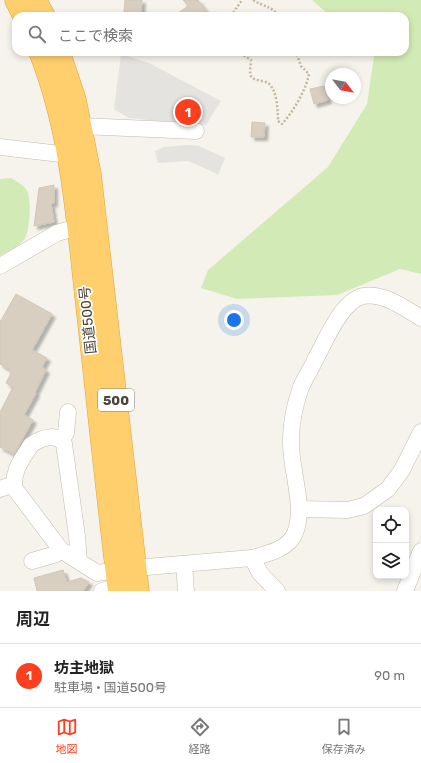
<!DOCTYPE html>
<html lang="ja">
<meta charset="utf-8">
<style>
body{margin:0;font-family:Rubik,"Noto Sans JP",sans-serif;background:#f2f2f2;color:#222}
.controls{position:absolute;right:12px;bottom:12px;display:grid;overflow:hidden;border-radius:8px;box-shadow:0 2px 6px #0003}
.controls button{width:36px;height:36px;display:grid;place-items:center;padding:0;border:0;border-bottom:1px solid #e0e0e0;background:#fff;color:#222;font:20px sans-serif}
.compass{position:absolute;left:325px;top:68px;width:36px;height:36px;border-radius:50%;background:#fff;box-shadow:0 2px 6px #0003;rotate:121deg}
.you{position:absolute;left:234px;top:320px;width:14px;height:14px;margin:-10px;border:3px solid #fff;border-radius:50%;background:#1a73e8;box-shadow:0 0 0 6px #1a73e833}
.badge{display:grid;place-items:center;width:26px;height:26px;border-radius:50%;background:#fc3f1d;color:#fff;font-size:13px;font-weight:700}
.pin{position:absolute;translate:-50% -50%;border:2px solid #fff;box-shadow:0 1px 4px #0006}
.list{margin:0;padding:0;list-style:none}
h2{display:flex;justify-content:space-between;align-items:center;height:52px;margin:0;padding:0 16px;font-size:17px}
h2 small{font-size:13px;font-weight:400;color:#767676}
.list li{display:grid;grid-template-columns:26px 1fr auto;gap:12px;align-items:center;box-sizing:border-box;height:64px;padding:0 16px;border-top:1px solid #e0e0e0}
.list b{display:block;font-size:15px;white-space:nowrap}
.list p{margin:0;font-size:13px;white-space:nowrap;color:#767676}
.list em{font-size:13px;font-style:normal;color:#767676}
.icon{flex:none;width:22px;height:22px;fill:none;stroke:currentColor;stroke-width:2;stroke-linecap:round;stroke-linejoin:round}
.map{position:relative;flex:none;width:421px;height:591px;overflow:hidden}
.search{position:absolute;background:#fff;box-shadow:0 2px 6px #0003;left:12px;right:12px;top:12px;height:44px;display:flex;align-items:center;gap:10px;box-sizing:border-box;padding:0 14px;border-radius:12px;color:#767676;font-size:15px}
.sheet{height:116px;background:#fff}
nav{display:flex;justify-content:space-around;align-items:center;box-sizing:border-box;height:56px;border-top:1px solid #e0e0e0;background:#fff;font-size:11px;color:#767676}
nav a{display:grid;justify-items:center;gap:2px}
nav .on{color:#fc3f1d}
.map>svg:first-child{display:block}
</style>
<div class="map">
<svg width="421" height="591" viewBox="0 0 421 591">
<defs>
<filter id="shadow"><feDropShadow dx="3.5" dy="3.5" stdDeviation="1" flood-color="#0004"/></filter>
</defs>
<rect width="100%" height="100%" fill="#f6f3ec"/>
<!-- green -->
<g fill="#d2eab5">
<path d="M312,0H421V274L400,269L337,295L237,299L201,288L208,270L328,167L367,104L374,57L369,52H405V16H330Z"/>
<path d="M11,178C16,181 23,185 26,189C32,197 30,230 25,238C21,246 8,251 0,256V179Z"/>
</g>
<!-- parking -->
<g fill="#e5e3e0">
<path d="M121,54L149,63L221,101L206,125H196L129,118L114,109Z"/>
<path d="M188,145L199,146L225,158L218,175L211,171L188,161L158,163L155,151L164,147Z"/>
</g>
<!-- building -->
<g fill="#d8cfc1" stroke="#d3c7b4" filter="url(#shadow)">
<path d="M125,0H142L141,13L124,12Z"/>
<path d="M183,0H198L206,11L199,16H174L188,6Z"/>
<path d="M324,86L328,100L314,104L310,89Z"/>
<path d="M252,122L265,123L264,137H251Z"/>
<path d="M54,185V203L51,204L54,222L34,226L39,188Z"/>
<path d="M16,294L52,314L32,350L47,358L42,367L46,370L35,392L36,393L24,415L33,420L14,454L0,447V412L13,387L6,383L12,371L0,364V322Z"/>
<path d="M63,570L67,582L81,578L89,582L83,591H37L34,578Z"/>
</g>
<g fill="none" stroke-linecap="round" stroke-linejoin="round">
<!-- minor casing -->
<g stroke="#c2bbae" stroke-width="17">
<g id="minor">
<path d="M71,128L81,126L196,131"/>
<path d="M0,147L69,155"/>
<path d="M0,266L57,233L78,227"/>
<path d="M61,440L66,433L68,412"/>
<path d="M0,489L14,484"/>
<path d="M299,509L347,510L364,506L388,489L402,470L421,432"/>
<path d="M252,558L260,573L277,591"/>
<path d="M32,561L56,554L61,550"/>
<path d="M79,561L77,536L64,444C57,432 41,438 31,445C23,458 11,472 15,489L61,550L97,573L135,568L252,558C267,554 289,549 295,533C306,506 290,470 291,440C291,423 295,404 301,387C305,378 311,369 315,360C325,342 341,301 363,296C383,292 404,308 421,318"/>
<path d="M184,564L186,591"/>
<path d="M102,591L118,586L129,585"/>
<path d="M405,591L421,551"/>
</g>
</g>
<!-- highway casing -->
<g stroke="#e0a43c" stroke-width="23">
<g id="highway">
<path d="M16,0L24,16"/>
<path d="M35,0L44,16"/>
<path d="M40,52C71,130 77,215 86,297C97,395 107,493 119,591"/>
<path d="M59,52L75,100L90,174L138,591"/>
</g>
</g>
<!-- path -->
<g stroke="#c4b79f" stroke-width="2.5" stroke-dasharray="2 2" stroke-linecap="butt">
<path d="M253,0C264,7 270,5 279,16"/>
<path d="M231,16L242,0"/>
<path d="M242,52L243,55L251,60C251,64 249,72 251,76C253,81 263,80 268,83C277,89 278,111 278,121L282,124C293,112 306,90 309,74L301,66L296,52"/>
</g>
<!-- minor -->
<use href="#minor" stroke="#fff" stroke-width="16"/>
<!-- highway -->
<use href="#highway" stroke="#ffcf6e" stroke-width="22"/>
</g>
<g text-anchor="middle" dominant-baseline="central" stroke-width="3.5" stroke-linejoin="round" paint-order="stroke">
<!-- shield labels -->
<rect fill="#fff" stroke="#817c74" stroke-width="1" x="98" y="389" width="36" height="22" rx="3"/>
<g font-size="13" font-weight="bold" fill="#4b4439">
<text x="116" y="400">500</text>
</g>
<!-- street labels -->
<g font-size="14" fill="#4b4439" stroke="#fff">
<text transform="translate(88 320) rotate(-96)">国道500号</text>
</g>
</g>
</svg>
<div class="controls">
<button><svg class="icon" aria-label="locate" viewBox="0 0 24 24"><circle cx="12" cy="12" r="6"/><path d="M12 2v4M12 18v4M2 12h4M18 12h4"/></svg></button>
<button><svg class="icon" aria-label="layers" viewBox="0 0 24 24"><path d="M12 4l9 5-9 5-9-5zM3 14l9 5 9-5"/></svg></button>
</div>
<svg class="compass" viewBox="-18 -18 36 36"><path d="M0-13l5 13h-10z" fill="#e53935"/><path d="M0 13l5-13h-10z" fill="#767676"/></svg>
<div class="you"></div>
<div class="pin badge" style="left:188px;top:112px">1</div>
<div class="search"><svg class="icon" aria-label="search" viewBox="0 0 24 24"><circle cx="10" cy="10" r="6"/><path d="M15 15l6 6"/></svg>ここで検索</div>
</div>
<section class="sheet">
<h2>周辺<small></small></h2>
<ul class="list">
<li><span class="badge">1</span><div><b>坊主地獄</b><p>駐車場 · 国道500号</p></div><em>90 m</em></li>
</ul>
</section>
<nav>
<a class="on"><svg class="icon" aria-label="map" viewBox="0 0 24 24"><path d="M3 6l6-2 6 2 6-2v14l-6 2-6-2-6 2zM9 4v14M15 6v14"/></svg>地図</a>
<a><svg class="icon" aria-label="directions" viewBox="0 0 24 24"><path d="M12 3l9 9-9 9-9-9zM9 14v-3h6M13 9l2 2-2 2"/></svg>経路</a>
<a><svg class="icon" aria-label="saved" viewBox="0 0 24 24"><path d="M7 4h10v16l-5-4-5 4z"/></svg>保存済み</a>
</nav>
